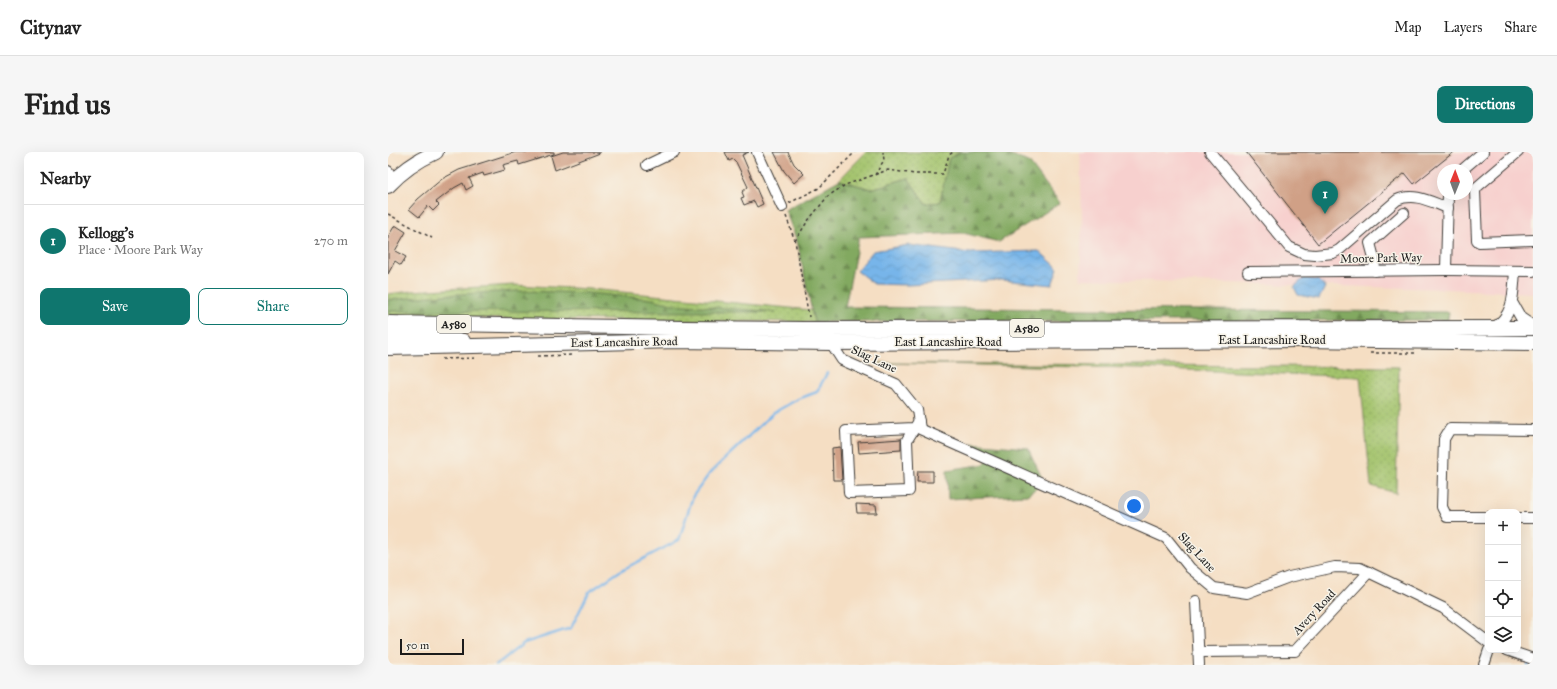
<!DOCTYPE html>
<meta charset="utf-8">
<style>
body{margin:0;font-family:"IM FELL Great Primer",serif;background:#f6f6f6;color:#222}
.controls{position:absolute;right:12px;bottom:12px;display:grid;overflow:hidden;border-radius:8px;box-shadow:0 4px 16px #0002}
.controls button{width:36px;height:36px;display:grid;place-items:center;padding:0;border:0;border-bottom:1px solid #e0e0e0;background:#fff;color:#222;font:20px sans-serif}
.compass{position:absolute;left:1049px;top:12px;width:36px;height:36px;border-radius:50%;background:#fff;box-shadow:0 4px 16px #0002;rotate:1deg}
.scale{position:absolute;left:12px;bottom:10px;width:64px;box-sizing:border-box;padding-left:4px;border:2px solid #1c1c1c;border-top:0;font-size:11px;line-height:14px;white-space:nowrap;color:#1c1c1c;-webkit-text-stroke:3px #f7f3e8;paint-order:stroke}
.you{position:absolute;left:746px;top:354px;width:14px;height:14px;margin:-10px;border:3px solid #fff;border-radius:50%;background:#1a73e8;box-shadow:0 0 0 6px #1a73e833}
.badge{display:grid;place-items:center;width:26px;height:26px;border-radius:50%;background:#0f766e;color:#fff;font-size:13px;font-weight:700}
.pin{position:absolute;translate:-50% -33px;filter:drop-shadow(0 1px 2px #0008)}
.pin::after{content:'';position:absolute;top:21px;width:14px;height:12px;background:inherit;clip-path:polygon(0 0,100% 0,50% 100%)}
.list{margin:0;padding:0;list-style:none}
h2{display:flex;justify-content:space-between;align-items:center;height:52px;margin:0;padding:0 16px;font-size:17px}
h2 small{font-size:13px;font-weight:400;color:#767676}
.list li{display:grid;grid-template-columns:26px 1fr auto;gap:12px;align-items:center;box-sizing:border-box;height:72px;padding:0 16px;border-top:1px solid #e0e0e0}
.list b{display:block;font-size:15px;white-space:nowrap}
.list p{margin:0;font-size:13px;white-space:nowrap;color:#767676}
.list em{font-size:13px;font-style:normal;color:#767676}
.actions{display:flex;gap:8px;padding:12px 16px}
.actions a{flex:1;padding:9px 0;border:1px solid #0f766e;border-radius:8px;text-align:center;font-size:14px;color:#0f766e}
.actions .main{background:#0f766e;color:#fff}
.icon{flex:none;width:22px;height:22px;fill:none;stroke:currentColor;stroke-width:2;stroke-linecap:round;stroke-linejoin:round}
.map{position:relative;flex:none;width:1145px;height:513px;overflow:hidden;border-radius:8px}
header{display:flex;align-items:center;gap:24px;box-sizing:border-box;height:56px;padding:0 20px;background:#fff;border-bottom:1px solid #e0e0e0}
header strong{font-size:19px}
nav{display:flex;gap:22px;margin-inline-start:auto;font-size:14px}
.intro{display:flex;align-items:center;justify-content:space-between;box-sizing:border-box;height:96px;padding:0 24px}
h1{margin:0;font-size:28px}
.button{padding:10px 18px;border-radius:8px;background:#0f766e;color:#fff;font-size:14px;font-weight:700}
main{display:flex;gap:24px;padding:0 24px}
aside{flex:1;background:#fff;border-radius:8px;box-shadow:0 4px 16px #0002}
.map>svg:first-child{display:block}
</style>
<header>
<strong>Citynav</strong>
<nav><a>Map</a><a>Layers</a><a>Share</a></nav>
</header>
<div class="intro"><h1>Find us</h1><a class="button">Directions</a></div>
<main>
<aside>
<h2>Nearby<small></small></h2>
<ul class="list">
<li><span class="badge">1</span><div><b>Kellogg's</b><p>Place · Moore Park Way</p></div><em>270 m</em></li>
</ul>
<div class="actions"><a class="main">Save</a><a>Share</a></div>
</aside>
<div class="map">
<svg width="1145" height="513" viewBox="0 0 1145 513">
<defs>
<pattern id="grass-dots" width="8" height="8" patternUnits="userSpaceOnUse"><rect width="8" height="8" fill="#a3c36c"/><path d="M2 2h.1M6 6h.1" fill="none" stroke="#8ca75d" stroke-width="1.8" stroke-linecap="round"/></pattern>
<pattern id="forest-firs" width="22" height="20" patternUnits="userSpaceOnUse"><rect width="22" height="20" fill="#82a960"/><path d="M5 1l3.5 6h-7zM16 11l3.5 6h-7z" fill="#6a894e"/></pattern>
<pattern id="water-waves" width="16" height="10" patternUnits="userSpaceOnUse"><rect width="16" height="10" fill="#77b5ea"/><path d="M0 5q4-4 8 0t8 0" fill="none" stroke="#669bc8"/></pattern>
</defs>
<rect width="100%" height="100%" fill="#f7f3e8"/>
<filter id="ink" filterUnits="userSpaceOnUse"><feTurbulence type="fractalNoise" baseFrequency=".025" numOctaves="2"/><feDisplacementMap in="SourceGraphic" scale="8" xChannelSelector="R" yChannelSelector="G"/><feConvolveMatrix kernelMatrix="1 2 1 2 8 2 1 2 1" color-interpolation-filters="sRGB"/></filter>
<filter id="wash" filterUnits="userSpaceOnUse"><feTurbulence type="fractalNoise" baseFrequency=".012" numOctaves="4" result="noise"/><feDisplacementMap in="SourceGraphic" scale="16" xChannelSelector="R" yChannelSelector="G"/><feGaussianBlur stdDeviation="0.9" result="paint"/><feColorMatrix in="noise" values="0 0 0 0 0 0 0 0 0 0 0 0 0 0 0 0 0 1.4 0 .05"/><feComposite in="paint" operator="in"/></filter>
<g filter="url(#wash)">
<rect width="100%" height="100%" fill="#f5dec3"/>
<!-- built -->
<path fill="#f7d0ce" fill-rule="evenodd" d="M692,0H1145V141L1057,137L692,127L694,66ZM1055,18H1079V42H1055Z"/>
<!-- grass -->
<g fill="url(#grass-dots)" stroke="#607044">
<path d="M478,0H573L561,6L552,50L538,52L520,26L483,37L451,28Z"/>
<path d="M126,133L202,137L423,158L426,170L36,166L0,164V142L24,139Z"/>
<path d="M490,211L1011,215L1008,341L983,334L972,225L750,216Z"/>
</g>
<!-- forest -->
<g fill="url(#forest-firs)" stroke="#4f623e">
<path d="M573,0H622L621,3L641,10L672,51L611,90L575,81L471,85L457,155L1061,160L1060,168L426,170L409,89L397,58L451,28L483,37L520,26L538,52L552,50L561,6Z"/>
<path d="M130,139L199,141L263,147L284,152L388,160L0,159V148L55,143Z"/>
<path d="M582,291L640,296L653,324L650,335L639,343L560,347L559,318L597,312L601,303Z"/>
</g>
<!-- water -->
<g fill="url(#water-waves)" stroke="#4a6883">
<path d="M521,93L582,101L651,99L670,116L664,133L614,128L520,133L486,132L469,119L485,99Z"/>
<path d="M916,126L931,128L937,135L931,147L910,143L906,135Z"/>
</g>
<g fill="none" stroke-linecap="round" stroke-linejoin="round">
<!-- stream -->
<g stroke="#77b5ea" stroke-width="2.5">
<path d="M108,513L136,491L183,476L201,440L232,419L291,388L305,344L322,321L385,261L410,247L429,240L439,221"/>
<path d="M1140,513L1141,512"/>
</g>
</g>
<g id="blocks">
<!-- building -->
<g fill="#d0a086">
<path d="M128,0H166V2L131,13L130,9L115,13L117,18L96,24L95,21L81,26L85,34L78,38L75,31L66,36L48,50L51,53L45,59L40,54L31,65L21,57L30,47L54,27L71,18Z"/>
<path d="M175,0H212V1L167,18L163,4Z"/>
<path d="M337,0H361L354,3L375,52L369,55L366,49L356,53L353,46L356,45L354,40L360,35L348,10L345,7L341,9Z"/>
<path d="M386,0H400L406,12L416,22L406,31L396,19Z"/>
<path d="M858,0H1066L1026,32L1017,21L930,92Z"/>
<path d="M7,73L18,80L7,99L18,105L13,113L7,109L0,122V85Z"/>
<path d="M513,287V298L471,301L470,290Z"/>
<path d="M452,295L454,328H445L444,296Z"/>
<path d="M530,319H545V330H529Z"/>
<path d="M468,352L488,353L489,361H469Z"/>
</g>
</g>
</g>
<g filter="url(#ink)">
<use href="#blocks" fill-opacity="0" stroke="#3d3935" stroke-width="1"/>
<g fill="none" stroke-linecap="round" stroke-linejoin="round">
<!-- minor casing -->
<g stroke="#3d3935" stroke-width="12">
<g id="minor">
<path d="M369,0L394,55"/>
<path d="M822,0L901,95L916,102L927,103L945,101L951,98L1009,48C1026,40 1043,50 1060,56"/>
<path d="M1130,0L1089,35L1087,39L1089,88L1091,90L1145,88"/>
<path d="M259,13L286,0"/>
<path d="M1074,18L1095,0"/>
<path d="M0,19L5,28"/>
<path d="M1058,118L1060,42"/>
<path d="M987,119L986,106L982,91L1016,61"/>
<path d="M860,120L1058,118L1145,119"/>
<path d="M1125,152L1133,166L1145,174"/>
<path d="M1105,176C1127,163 1125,141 1127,119"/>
<path d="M443,191L454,208L508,232L529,258L532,277L778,386L802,416L826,436L859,441L901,425L947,415L972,416L1055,456L1100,490"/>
<path d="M526,276L458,279L461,341L521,339L519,288L531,269"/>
<path d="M1100,365H1059L1054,355L1056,287L1062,277L1145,278"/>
<path d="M1130,366H1145"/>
<path d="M808,449L811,513"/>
<path d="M1119,498L1145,507"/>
<path d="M811,500L907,499L981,420"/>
<path d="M1096,513L1101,498"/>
</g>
</g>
<!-- highway casing -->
<g stroke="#3d3935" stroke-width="16">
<g id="highway">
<path d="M0,34C13,20 30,8 48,0"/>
<path d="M0,171L295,176L416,177L1145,176"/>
<path d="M0,184L54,185L75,189"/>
<path d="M0,196L290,189L443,191L913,188L1145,191"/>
</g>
</g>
<!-- path -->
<g stroke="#3d3935" stroke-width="1.5" stroke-dasharray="3 3" stroke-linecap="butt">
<path d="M487,23L496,8L495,0"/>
<path d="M401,51L431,36L467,0"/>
<path d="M0,62L44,86"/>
<path d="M398,64L407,89L421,165"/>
<path d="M407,89L419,70L440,44L457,33L500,18L527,22H555L561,3L565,0"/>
<path d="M982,201H1028"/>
<path d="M150,204L186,203"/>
<path d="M54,207L90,206"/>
</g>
<!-- minor -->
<use href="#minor" stroke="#fff" stroke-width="10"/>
<!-- highway -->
<use href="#highway" stroke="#fff" stroke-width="14"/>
</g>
</g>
<g text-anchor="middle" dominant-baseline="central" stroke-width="3" stroke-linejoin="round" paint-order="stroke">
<!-- shield labels -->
<g fill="#f7f3e8" stroke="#5e5c59" stroke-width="1">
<rect x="49" y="163" width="34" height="18" rx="3"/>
<rect x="622" y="167" width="34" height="18" rx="3"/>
</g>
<g font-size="11" font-weight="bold" fill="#1c1c1c">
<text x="66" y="172">A580</text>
<text x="639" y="176">A580</text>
</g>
<!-- street labels -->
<g font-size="12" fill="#1c1c1c" stroke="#f7f3e8">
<text transform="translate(993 106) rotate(-1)">Moore Park Way</text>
<text x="884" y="188">East Lancashire Road</text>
<text transform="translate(236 190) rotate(-1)">East Lancashire Road</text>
<text x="560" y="190">East Lancashire Road</text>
<text transform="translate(486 207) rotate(25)">Slag Lane</text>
<text transform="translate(809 400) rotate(47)">Slag Lane</text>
<text transform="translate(926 460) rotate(-47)">Avery Road</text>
</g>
</g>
</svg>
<div class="controls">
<button>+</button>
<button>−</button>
<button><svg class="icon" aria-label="locate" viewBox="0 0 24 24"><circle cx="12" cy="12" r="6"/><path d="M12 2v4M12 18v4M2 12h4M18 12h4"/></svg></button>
<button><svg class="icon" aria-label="layers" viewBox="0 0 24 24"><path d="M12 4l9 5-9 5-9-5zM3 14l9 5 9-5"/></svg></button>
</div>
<svg class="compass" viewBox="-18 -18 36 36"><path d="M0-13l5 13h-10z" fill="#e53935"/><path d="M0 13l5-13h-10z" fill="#767676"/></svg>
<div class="scale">50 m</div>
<div class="you"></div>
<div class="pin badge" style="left:937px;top:62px">1</div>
</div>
</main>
